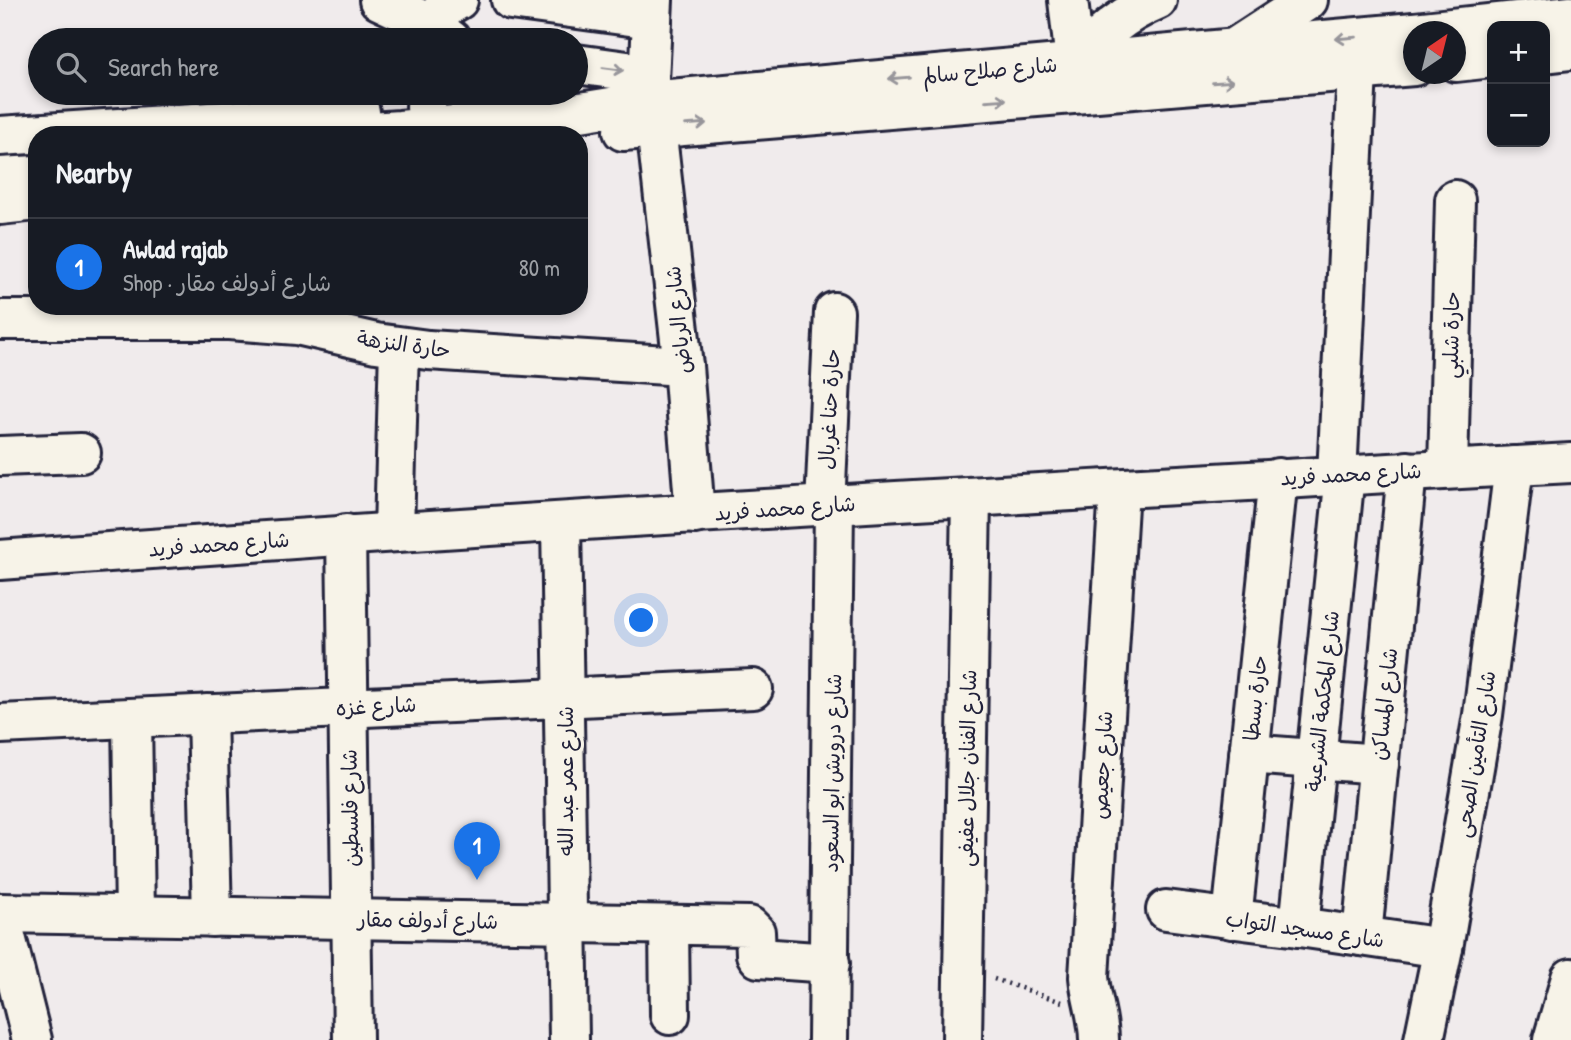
<!DOCTYPE html>
<meta charset="utf-8">
<style>
body{margin:0;font-family:"Patrick Hand","Playpen Sans Arabic",sans-serif;background:#242831;color:#f1f3f6}
.controls{position:absolute;right:21px;top:21px;display:grid;overflow:hidden;border-radius:14px;box-shadow:0 4px 10px #0003}
.controls button{width:63px;height:63px;display:grid;place-items:center;padding:0;border:0;border-bottom:2px solid #363941;background:#171b24;color:#f1f3f6;font:35px sans-serif}
.compass{position:absolute;left:1403px;top:21px;width:63px;height:63px;border-radius:50%;background:#171b24;box-shadow:0 4px 10px #0003;rotate:35deg}
.you{position:absolute;left:642px;top:621px;width:24px;height:24px;margin:-18px;border:5px solid #fff;border-radius:50%;background:#1a73e8;box-shadow:0 0 0 10px #1a73e833}
.badge{display:grid;place-items:center;width:46px;height:46px;border-radius:50%;background:#1a73e8;color:#fff;font-size:23px;font-weight:700}
.pin{position:absolute;translate:-50% -58px;filter:drop-shadow(0 2px 4px #0008)}
.pin::after{content:'';position:absolute;top:37px;width:24px;height:21px;background:inherit;clip-path:polygon(0 0,100% 0,50% 100%)}
.list{margin:0;padding:0;list-style:none}
h2{display:flex;justify-content:space-between;align-items:center;height:91px;margin:0;padding:0 28px;font-size:30px}
h2 small{font-size:23px;font-weight:400;color:#9ea1a6}
.list li{display:grid;grid-template-columns:46px 1fr auto;gap:21px;align-items:center;box-sizing:border-box;height:98px;padding:0 28px;border-top:2px solid #363941}
.list b{display:block;font-size:26px;white-space:nowrap}
.list p{margin:0;font-size:23px;white-space:nowrap;color:#9ea1a6}
.list em{font-size:23px;font-style:normal;color:#9ea1a6}
.icon{flex:none;width:38px;height:38px;fill:none;stroke:currentColor;stroke-width:2;stroke-linecap:round;stroke-linejoin:round}
.map{position:relative;flex:none;width:1571px;height:1040px;overflow:hidden}
.search{position:absolute;background:#171b24;box-shadow:0 4px 10px #0003;left:28px;top:28px;width:560px;height:77px;display:flex;align-items:center;gap:18px;box-sizing:border-box;padding:0 24px;border-radius:38px;color:#9ea1a6;font-size:26px}
.panel{position:absolute;background:#171b24;box-shadow:0 4px 10px #0003;left:28px;top:126px;width:560px;height:189px;border-radius:28px}
.map>svg:first-child{display:block}
</style>
<div class="map">
<svg width="1571" height="1040" viewBox="0 0 1571 1040">
<rect width="100%" height="100%" fill="#f0ebec"/>
<filter id="ink" filterUnits="userSpaceOnUse"><feTurbulence type="fractalNoise" baseFrequency=".0143" numOctaves="2"/><feDisplacementMap in="SourceGraphic" scale="14" xChannelSelector="R" yChannelSelector="G"/><feConvolveMatrix kernelMatrix="1 2 1 2 8 2 1 2 1" color-interpolation-filters="sRGB"/></filter>
<g filter="url(#ink)">
<g fill="none" stroke-linecap="round" stroke-linejoin="round">
<!-- minor casing -->
<g stroke="#22223b" stroke-width="44">
<g id="minor">
<path d="M379,0L430,24L451,40"/>
<path d="M511,0L652,19"/>
<path d="M1068,0L1075,62"/>
<path d="M430,24L444,8L458,0"/>
<path d="M1414,32L1571,15"/>
<path d="M1239,45L1308,0"/>
<path d="M1545,53L1571,50"/>
<path d="M1075,62C1101,35 1121,15 1157,0"/>
<path d="M1456,62L1492,58"/>
<path d="M576,64L649,74"/>
<path d="M648,101L653,0"/>
<path d="M426,107L427,93"/>
<path d="M656,127L683,366L695,514"/>
<path d="M623,131L1414,66"/>
<path d="M325,135L400,130L568,114L648,101L1414,32"/>
<path d="M0,136L360,112"/>
<path d="M0,177L37,175"/>
<path d="M0,205L37,201"/>
<path d="M0,320H229L297,325L376,343L428,350L683,366"/>
<path d="M0,456L81,453"/>
<path d="M1448,469L1455,200"/>
<path d="M1337,475L1357,72"/>
<path d="M825,506L834,312"/>
<path d="M561,522L569,1040"/>
<path d="M394,532L399,347"/>
<path d="M346,534L353,1040"/>
<path d="M0,560C523,521 1047,492 1571,463"/>
<path d="M207,714L212,917"/>
<path d="M132,718L135,915"/>
<path d="M0,724L753,689"/>
<path d="M1249,754L1379,764"/>
<path d="M1166,910L1299,927L1443,948"/>
<path d="M0,913L749,926L755,932L756,954L759,958L830,963"/>
<path d="M0,913L32,1040"/>
<path d="M1232,919L1278,478"/>
<path d="M669,925L670,1015"/>
<path d="M1299,927L1345,474"/>
<path d="M1362,936L1407,471"/>
<path d="M828,1040L834,505"/>
<path d="M962,1040L971,497"/>
<path d="M1099,1040C1099,1018 1091,999 1089,977L1119,489"/>
<path d="M1424,1040L1443,948L1483,715L1514,466"/>
<path d="M1553,1040L1571,978"/>
</g>
</g>
<!-- path -->
<path stroke="#22223b" stroke-width="4.5" stroke-dasharray="2 5" stroke-linecap="butt" d="M994,979L1062,1002"/>
<!-- minor -->
<use href="#minor" stroke="#f7f3e8" stroke-width="38"/>
</g>
<!-- one-way arrows -->
<defs><path id="oneway-shaft" d="M-6 0H5M1.5-3L5.5 0L1.5 3" fill="none" stroke-width="1.6" stroke-linecap="round" stroke-linejoin="round" transform="scale(1.75)"/></defs>
<g stroke="#97959a">
<use href="#oneway-shaft" transform="translate(1346 38) rotate(175)"/>
<use href="#oneway-shaft" transform="translate(613 69) rotate(8)"/>
<use href="#oneway-shaft" transform="translate(899 78) rotate(175)"/>
<use href="#oneway-shaft" transform="translate(1223 82) rotate(-4)"/>
<use href="#oneway-shaft" transform="translate(996 100) rotate(-4)"/>
<use href="#oneway-shaft" transform="translate(696 124) rotate(-4)"/>
</g>
</g>
<g text-anchor="middle" dominant-baseline="central" stroke-width="6" stroke-linejoin="round" paint-order="stroke">
<!-- street labels -->
<g font-size="21" fill="#22223b" stroke="#f7f3e8">
<text transform="translate(990 70) rotate(-5)">شارع صلاح سالم</text>
<text transform="translate(678 320) rotate(-96)">شارع الرياض</text>
<text transform="translate(1451 335) rotate(-89)">حارة شلبي</text>
<text transform="translate(404 344) rotate(8)">حارة النزهة</text>
<text transform="translate(829 409) rotate(-87)">حارة حنا غربال</text>
<text transform="translate(1351 474) rotate(-3)">شارع محمد فريد</text>
<text transform="translate(785 508) rotate(-4)">شارع محمد فريد</text>
<text transform="translate(219 544) rotate(-4)">شارع محمد فريد</text>
<text transform="translate(1255 698) rotate(-84)">حارة بسطا</text>
<text transform="translate(1322 701) rotate(-84)">شارع المحكمة الشرعية</text>
<text transform="translate(1384 704) rotate(-84)">شارع المساكن</text>
<text transform="translate(376 706) rotate(-3)">شارع غزه</text>
<text transform="translate(1475 754) rotate(-81)">شارع التأمين الصحى</text>
<text transform="translate(1102 765) rotate(-87)">شارع جعيص</text>
<text transform="translate(967 768) rotate(-89)">شارع الفنان جلال عفيفى</text>
<text transform="translate(832 773) rotate(-89)">شارع درويش ابو السعود</text>
<text transform="translate(565 781) rotate(-90)">شارع عمر عبد الله</text>
<text transform="translate(350 808) rotate(-91)">شارع فلسطين</text>
<text transform="translate(428 920) rotate(1)">شارع أدولف مقار</text>
<text transform="translate(1305 929) rotate(8)">شارع مسجد التواب</text>
</g>
</g>
</svg>
<div class="controls">
<button>+</button>
<button>−</button>
</div>
<svg class="compass" viewBox="-18 -18 36 36"><path d="M0-13l5 13h-10z" fill="#e53935"/><path d="M0 13l5-13h-10z" fill="#9ea1a6"/></svg>
<div class="you"></div>
<div class="pin badge" style="left:477px;top:880px">1</div>
<div class="search"><svg class="icon" aria-label="search" viewBox="0 0 24 24"><circle cx="10" cy="10" r="6"/><path d="M15 15l6 6"/></svg>Search here</div>
<section class="panel">
<h2>Nearby<small></small></h2>
<ul class="list">
<li><span class="badge">1</span><div><b>Awlad rajab</b><p>Shop · شارع أدولف مقار</p></div><em>80 m</em></li>
</ul>
</section>
</div>
